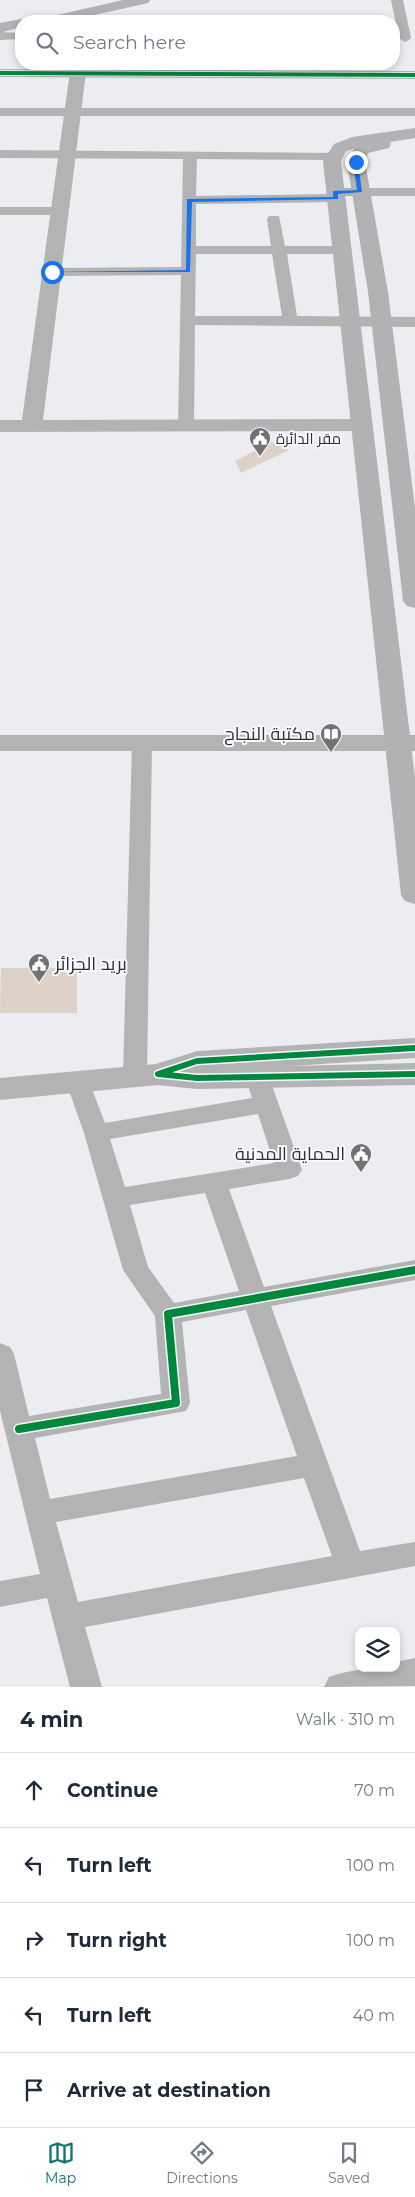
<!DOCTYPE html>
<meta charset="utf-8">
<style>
body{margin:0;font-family:Montserrat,Cairo,sans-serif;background:#f6f6f7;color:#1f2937}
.controls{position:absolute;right:15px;bottom:15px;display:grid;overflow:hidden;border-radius:10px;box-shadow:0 2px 8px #0003}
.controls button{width:45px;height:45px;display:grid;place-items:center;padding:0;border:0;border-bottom:1px solid #e0e1e3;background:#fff;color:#1f2937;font:25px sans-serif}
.stop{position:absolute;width:15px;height:15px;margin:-11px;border:4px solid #1a73e8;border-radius:50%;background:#fff}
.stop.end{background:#1a73e8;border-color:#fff;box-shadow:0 1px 5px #0008}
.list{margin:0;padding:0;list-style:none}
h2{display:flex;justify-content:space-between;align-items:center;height:65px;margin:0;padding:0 20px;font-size:21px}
h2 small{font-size:16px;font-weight:400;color:#747a83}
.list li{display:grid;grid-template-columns:32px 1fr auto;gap:15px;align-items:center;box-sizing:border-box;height:75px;padding:0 20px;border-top:1px solid #e0e1e3}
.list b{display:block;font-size:19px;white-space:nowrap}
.list em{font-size:16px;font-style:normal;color:#747a83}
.icon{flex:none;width:28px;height:28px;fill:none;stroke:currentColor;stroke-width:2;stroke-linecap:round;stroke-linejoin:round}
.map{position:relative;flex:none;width:415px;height:1687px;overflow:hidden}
.search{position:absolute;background:#fff;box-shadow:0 2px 8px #0003;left:15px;right:15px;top:15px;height:55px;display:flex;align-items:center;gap:12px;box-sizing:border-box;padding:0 18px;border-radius:20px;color:#747a83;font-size:19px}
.sheet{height:440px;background:#fff}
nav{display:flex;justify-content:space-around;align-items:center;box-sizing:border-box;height:70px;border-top:1px solid #e0e1e3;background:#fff;font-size:14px;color:#747a83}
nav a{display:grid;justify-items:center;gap:2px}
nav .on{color:#0f766e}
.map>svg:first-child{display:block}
</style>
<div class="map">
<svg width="415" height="1687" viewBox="0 0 415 1687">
<rect width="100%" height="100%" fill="#ecedf0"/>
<!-- building -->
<g fill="#ded2c8">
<path d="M271,442L289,450L241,473L235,461Z"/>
<path d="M1,968H77V1013H0Z"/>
</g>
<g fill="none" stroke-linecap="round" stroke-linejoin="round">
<!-- minor -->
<g fill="#b3b3b4" fill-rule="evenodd">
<path d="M391,0H403L411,38L409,40L405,42L399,38Z"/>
<path d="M83,16H270L276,19L274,21H79V17Z"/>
<path d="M0,32L21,33V39L0,40Z"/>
<path d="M0,69L415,71V79L0,77Z"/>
<rect x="0" y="108" width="415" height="8"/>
<path d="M0,150L340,153L342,156L335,160L197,159L196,196L330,194V189L335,188H415V196H341V201L336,202L196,204V246H271L267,219L269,216H279L285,246H342L349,250L342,254H287L297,316L415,317V327L195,325L194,425L192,428H180L178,425L181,275L52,276L45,272L52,268L181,267L183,159L0,158ZM196,254H272L282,316H195Z"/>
<path d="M0,207H60L67,211L60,215H0Z"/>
<path d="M142,737L149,739L152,743L147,1076L143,1082L135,1084L127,1082L123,1076L132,743L135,739Z"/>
<path d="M257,1069L265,1071L269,1077L302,1170L298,1176L289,1179L229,1189L264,1287L415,1260V1280L271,1306L360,1551L415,1542V1566L85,1627L102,1687H70L47,1598L0,1607V1581L40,1574L0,1411V1343L10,1347L14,1354L29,1416L161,1394L155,1316L123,1270L84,1133L66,1082L69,1076L78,1074L87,1076L105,1123L252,1098L245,1077L249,1071ZM258,1114L274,1163L125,1187L110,1139ZM205,1193L239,1291L174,1303L148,1267L130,1205ZM246,1310L297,1456L50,1499L35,1438L186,1411L190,1403L182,1322ZM304,1478L332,1556L78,1602L56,1522Z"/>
<path d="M415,1658V1686L324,1687L329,1677C351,1669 373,1668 396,1668V1662Z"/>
</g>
<!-- tertiary -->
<g fill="#b3b3b4" fill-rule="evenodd">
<path d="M84,9L91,13L90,21H76L77,13Z"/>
<path d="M71,64H87L43,420L361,419L368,421L372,425L368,429L361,431L0,432V420H22Z"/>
<rect x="0" y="735" width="415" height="16"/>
<path d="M415,1038V1058L291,1066L415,1063V1085L197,1089L158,1085L0,1100V1078L156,1064L197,1051Z"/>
</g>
<!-- secondary -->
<g fill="#b2b2b4" fill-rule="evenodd">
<path d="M123,0H150L148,3L68,21H42L44,18Z"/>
<path d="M21,19L27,21H21V27L0,33V23Z"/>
<path d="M415,128V138L390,142L391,144L389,148L368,153L365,162L388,292L415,508V608L407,606L403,601L368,292L347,162L354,149L346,151L341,161L415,778V904L405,901L401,895L323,161L334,144L352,137Z"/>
</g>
<!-- cycleway-far2 casing -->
<g stroke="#f8f9fe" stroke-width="5.5">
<path id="cycleway-far2" d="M0,73L415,75"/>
</g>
<!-- cycleway-far1 casing -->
<g stroke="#f8f9fe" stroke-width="9">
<path id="cycleway-far1" d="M415,1048L197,1061L158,1074L197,1078L415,1074"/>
</g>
<!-- cycleway casing -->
<g stroke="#f8f9fe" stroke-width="11">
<path id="cycleway" d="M19,1429L176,1403L168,1314L415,1270"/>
</g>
<!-- cycleway-far2 -->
<use href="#cycleway-far2" stroke="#00873e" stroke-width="4"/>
<!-- cycleway-far1 -->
<use href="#cycleway-far1" stroke="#00873e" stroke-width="6"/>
<!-- cycleway -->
<use href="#cycleway" stroke="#00873e" stroke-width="8"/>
</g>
<!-- route -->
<path fill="#1a73e8" d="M356,161L358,162L362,192L338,194V199L192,202L190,272H49L186,270L187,199L333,197V191L357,190L353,162Z"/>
<!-- icons -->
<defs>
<g id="civic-pin" transform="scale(1.125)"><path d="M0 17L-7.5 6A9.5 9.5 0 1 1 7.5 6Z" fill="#727274" stroke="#f8f9fe"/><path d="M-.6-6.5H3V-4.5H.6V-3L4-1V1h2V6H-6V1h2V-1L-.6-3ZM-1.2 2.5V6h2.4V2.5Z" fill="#fff"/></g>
<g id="library-pin" transform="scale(1.125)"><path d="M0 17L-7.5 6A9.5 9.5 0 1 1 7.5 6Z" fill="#727274" stroke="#f8f9fe"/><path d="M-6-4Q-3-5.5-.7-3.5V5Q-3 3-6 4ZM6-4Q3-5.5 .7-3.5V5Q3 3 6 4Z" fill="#fff"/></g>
</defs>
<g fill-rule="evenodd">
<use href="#civic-pin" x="260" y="438"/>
<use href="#library-pin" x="331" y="734"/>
<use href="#civic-pin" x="39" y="964"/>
<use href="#civic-pin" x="361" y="1154"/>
</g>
<g text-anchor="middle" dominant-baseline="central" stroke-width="4" stroke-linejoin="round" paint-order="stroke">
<!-- far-poi labels -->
<g font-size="15" fill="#303032" stroke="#f8f9fe" text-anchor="start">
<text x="276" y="438">مقر الدائرة</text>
</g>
<!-- poi labels -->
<g font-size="18" fill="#303032" stroke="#f8f9fe" text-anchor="end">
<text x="315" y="734">مكتبة النجاح</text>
<text x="55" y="964" text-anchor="start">بريد الجزائر</text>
<text x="345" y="1154">الحماية المدنية</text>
</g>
</g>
</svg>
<div class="controls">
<button><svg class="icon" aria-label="layers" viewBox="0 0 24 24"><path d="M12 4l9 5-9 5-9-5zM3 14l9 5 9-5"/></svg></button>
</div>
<div class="stop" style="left:52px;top:272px"></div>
<div class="stop end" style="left:356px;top:162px"></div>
<div class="search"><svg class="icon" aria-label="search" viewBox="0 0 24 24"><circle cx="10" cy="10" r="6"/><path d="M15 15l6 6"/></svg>Search here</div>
</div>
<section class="sheet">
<h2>4 min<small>Walk · 310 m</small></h2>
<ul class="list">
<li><svg class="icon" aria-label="ahead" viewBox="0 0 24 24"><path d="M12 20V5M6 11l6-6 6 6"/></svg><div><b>Continue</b></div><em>70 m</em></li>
<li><svg class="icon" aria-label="left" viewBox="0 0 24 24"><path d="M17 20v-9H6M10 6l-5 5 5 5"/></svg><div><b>Turn left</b></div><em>100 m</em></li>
<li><svg class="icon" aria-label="right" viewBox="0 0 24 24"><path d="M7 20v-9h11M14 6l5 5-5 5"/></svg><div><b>Turn right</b></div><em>100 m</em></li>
<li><svg class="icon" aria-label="left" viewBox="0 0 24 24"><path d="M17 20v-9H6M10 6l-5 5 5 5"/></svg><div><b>Turn left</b></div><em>40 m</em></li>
<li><svg class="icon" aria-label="arrive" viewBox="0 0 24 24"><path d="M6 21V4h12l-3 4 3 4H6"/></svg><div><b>Arrive at destination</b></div></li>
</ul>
</section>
<nav>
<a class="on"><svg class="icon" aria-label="map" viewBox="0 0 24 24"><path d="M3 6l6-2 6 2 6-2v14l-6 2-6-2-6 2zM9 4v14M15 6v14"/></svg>Map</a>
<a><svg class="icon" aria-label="directions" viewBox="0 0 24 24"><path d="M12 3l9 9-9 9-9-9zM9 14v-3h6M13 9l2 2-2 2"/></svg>Directions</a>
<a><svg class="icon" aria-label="saved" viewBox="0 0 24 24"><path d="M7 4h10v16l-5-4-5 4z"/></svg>Saved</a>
</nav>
